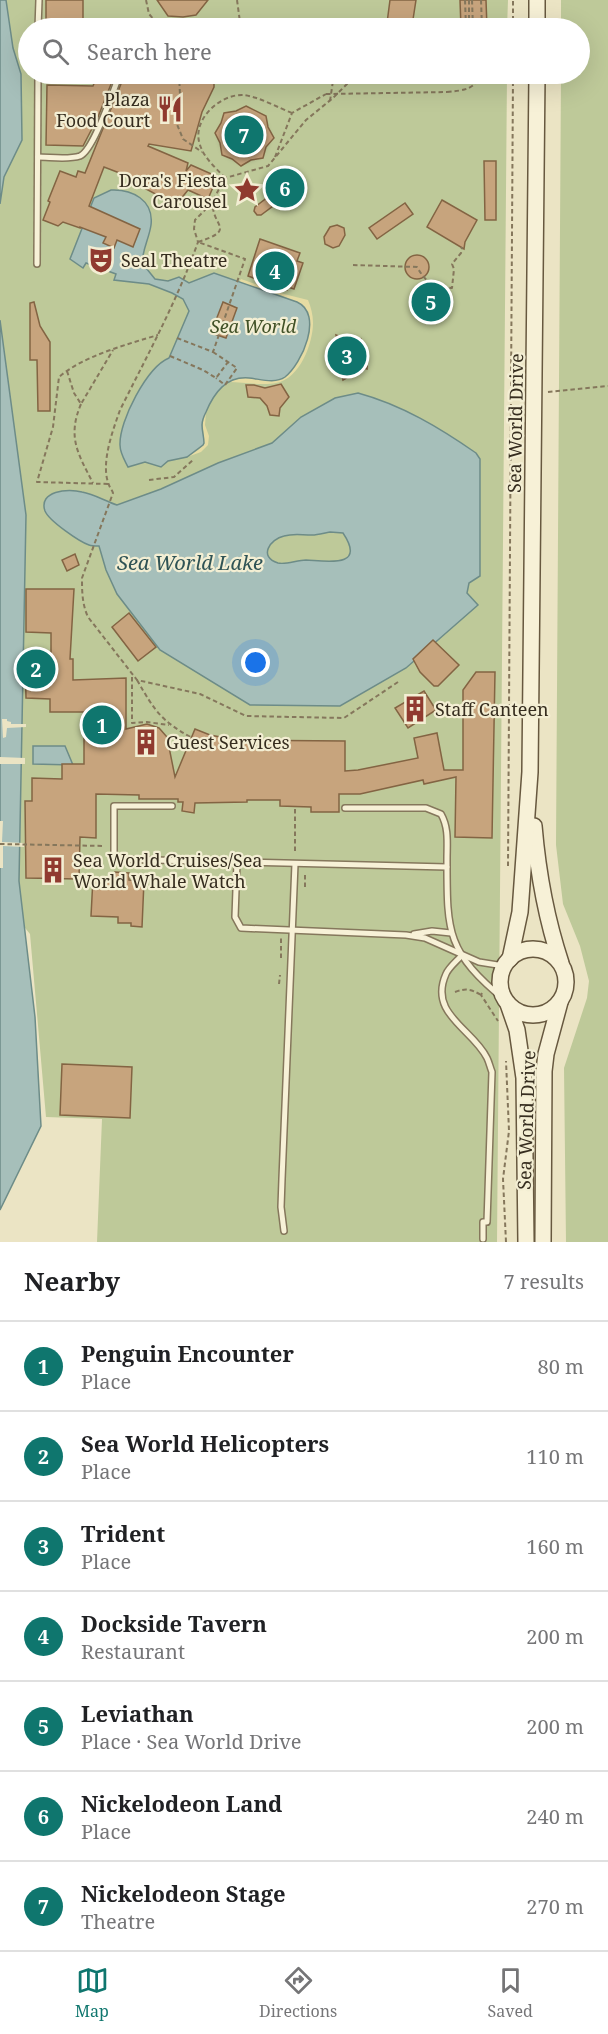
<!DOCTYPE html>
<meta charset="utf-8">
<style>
body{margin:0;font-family:"Noto Serif",serif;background:#f6f6f6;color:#202124}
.you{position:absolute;left:256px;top:663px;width:21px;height:21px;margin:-15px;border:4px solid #fff;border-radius:50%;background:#1a73e8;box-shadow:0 0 0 9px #1a73e833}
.badge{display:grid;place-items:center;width:39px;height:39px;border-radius:50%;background:#0f766e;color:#fff;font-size:20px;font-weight:700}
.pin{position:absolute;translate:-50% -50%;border:3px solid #fff;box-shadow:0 2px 6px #0006}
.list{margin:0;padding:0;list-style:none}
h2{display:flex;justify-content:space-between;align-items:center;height:78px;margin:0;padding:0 24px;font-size:26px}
h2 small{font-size:20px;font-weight:400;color:#757577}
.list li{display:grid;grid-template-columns:39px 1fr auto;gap:18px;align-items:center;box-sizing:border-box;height:90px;padding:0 24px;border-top:2px solid #e0e0e0}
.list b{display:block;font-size:22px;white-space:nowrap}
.list p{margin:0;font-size:20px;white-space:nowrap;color:#757577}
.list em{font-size:20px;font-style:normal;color:#757577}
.icon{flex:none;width:33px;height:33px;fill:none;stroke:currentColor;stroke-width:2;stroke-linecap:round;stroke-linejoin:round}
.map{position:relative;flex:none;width:608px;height:1242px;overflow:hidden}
.search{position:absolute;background:#fff;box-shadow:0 6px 24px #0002;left:18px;right:18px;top:18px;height:66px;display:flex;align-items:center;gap:15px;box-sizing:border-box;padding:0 21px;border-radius:33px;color:#757577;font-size:22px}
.sheet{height:708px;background:#fff}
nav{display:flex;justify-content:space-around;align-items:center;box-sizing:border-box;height:84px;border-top:2px solid #e0e0e0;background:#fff;font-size:16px;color:#757577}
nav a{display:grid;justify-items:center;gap:3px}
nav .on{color:#0f766e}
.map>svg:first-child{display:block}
</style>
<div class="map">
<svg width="608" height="1242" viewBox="0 0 608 1242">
<rect width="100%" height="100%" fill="#ebe4c4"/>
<!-- green -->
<g fill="#bec999">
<path d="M0,0H508L507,28H28V74H507L497,1242H97L102,1119L46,1117L30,934L0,897Z"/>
<path d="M561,0H608V1242H566L564,1068L587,998L589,981L580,946L563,904L556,845L561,74H580V28H561Z"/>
</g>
<!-- sand -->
<g fill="#e6dca3">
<path d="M241,279L284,294L308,300C311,307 313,315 313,323C313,343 300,379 276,383C262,386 244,382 229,382L241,377L275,381L308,337C309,330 311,320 307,313C297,296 258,289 239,282Z"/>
<path d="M206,411L205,425L209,436L208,445L201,452L187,457C191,454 200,450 203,445C207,439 199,425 206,411Z"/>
</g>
<!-- water -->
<g fill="#a6bfba" stroke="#6d8c88" stroke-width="1.5" fill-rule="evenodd">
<path d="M0,0H6L13,48L21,74L22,140L4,177L0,204Z"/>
<path d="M111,190C132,189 154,200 151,225C149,239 143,247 142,263L155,279L168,281L179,277L189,283L214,273L297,302C324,314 302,364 285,377C275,384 260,379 249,378C226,376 214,393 206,412C204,416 202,420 202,425C202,431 204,437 204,443L203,445L187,457L168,461L161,467L145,462L128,467C124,459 120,453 120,445C119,421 147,367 169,358L189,311L183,299L172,293L149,284L114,280L116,274L86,263L83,268L70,259L94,198Z"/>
<path d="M0,320L26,515L19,881L35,1017L41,1126L0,1210Z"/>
<path d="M358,393C402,405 440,428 476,453L480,459V576L469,583L467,593L478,605L406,668L340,706L250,705L160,650L117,594L106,570L99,546C96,546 92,546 89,545C80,542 49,521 45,511C38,491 68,488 82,492C94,494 105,501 117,505L161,489L218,463L272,443L301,417L335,398ZM330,532L343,533C367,569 326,561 306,560C297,560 286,565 278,563C258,557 270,539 284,536C294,533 301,535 312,535C318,535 324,533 330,532Z"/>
<path d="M33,746H65L73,765L33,764Z"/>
</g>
<!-- pier -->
<g fill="#ebe4c4">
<path d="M2,719H7V721L11,722V724H26V727L7,728L6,737L3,738Z"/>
<path d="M0,757L25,758V764H0Z"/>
<path d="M0,821H3L2,842L24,843V847L3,846V868H0Z"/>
</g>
<!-- building -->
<g fill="#c7a47d" stroke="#836443" stroke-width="1.5">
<rect x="46" y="0" width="37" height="23"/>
<path d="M157,0H208L196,15L183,17L168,16Z"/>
<path d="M390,0H416L412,26L387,23Z"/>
<path d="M460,0H486L487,28H461Z"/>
<path d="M98,74H115L98,117L83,146L46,145L47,85L93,86Z"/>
<path d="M125,74H214V87L202,112L191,151L149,144L148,146L188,163L186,171L191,165L216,176V180L208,199L188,190L176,205L129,180L130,177L104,167L89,206L140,229L133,247L117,240L114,248L103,243L106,237L80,227V228L63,222L58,226L43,220L50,202L48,201L60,171L76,177L78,171L85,173Z"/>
<path d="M246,106L266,116L268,127L274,138L266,147L263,158L251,160L241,166L232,159L222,155L220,143L215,133L221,123L224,113L236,111Z"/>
<path d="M484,161H496V220H485Z"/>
<path d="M268,197H272L277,203L261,215H257L254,211L255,207Z"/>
<path d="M442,200L477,220L465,242L464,249L427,227Z"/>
<path d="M405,203L413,214L377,239L369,228Z"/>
<path d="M337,225L344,228L345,235L339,246L333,248L325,244L324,237L330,227Z"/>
<path d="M260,239L300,253L297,261L303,263L294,289L288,287L287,290L248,276Z"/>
<circle cx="417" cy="267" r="12"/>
<path d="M34,302L40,326L50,342V411H38L37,360H30V303Z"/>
<path d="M223,302L237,308L226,338L211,333Z"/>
<path d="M336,335L357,343L361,339L368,353L367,369L361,367L352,375L343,380L342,374L330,368L326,358L329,348L337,341Z"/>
<path d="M281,384L289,397L280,408L279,416L270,415L267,406L260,398L248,397L246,385H254L265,388Z"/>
<path d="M75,554L79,565L67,571L62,560Z"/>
<path d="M26,589H74L70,659H73V680L126,678V729L147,724L159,728L167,737L175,777L195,729L210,735L236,740L345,741V771L358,770L418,758L414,738L437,733L444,770H463V690L476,672H495L492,838L455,837L456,777L424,784L423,780L360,794H339V812H311V807L280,806V800H247V802L195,803L194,813L182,811L183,802H178V799H139V795L96,794V838L80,837L79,879L26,878L25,801H32V778L62,779V764H84V712H50V699L26,698L25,654L51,655V633L26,632Z"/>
<path d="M129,613L156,647L138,661L112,627Z"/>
<path d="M433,640L459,665L438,686H434L420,672L413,659Z"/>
<path d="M424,691L436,710L408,728L395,708Z"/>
<path d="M115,872L129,873V880L144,881L142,927L131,926V923H118V917L91,916L93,878L114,879Z"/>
<path d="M62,1064L132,1067L130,1118L60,1115Z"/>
</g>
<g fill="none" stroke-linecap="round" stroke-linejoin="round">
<!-- lane casing -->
<g stroke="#85775c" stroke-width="8">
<g id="lane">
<path d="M38,28L39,0"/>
<path d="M38,157C50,157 68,160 80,156C94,150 113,90 120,74"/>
<path d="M37,264L38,74"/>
<path d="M172,806H114V859L447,867"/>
<path d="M345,808H426L441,814C449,828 447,843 447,859C447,932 446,952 506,1001"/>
<path d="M237,862L235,917L241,928L406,935L425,938L479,962L504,966"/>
<path d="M414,934L432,931L451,933"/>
<path d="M461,956C457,961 449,967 446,974C428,1014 473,1029 487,1058C489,1062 490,1067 492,1072L487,1222H483V1239"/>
<path d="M284,1231L281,1207L282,1179L295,864"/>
</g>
</g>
<!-- secondary casing -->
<g stroke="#67583f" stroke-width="18">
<g id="secondary">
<path d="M537,28V0"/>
<path d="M534,826C538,873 546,918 561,963"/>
<circle cx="533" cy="982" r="33"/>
<path d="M510,959L520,912L530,772L537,74"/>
<path d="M508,1004L517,1030L524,1078L526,1242"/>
<path d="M543,1242L544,1071L546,1054L560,1002"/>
</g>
</g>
<!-- path -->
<g stroke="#85775c" stroke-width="2" stroke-dasharray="4.5 3" stroke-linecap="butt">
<path d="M146,0L149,14L161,28"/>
<path d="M237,0L240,22L244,28"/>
<path d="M465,0L466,28"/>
<path d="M469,0V28"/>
<path d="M472,0L473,28"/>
<path d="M481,0L482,28"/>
<path d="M513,28V0"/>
<path d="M179,74L180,95L174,117L183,139L202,152"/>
<path d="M447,92C466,90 472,90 483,74"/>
<path d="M330,101L334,74"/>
<path d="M275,157L292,113L326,94"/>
<path d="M225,178C216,168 204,158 200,145C191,120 220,94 243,95C257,96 279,108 292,113"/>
<path d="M198,242C238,229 211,226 213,203"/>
<path d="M353,265L417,267C427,284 433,287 452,288L454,269L452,264L461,253L462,247"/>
<path d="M177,338L213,352L245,259L198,242"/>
<path d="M213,352L237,368L225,385L216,378"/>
<path d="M170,356L203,370L216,378L228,362"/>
<path d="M67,371L74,393L81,404L113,350"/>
<path d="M548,392L608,386"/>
<path d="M81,404C67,437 78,454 93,483"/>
<path d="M149,480L174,477L193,460"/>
<path d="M108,484L37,482L53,427L59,377C83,356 128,344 158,335"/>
<path d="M132,677V723L147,722L169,725"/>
<path d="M137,680C155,711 160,720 192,738"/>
<path d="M398,682L344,718L246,716L200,694L137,680L88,617C82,604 82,591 82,578L113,493C112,490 110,488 109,485C100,464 113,430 120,410C148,354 177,301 198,242L194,229L195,220L211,204L225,178L268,166L306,120L333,98L353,78H409L410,74"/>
<path d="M0,844L105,846"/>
<path d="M295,851V807"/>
<path d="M508,866L513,74"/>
<path d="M305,887V875"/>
<path d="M281,958V938"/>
<path d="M279,984L280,975"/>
<path d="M455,992C466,988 471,989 481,995"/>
<path d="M482,993L481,995L498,1021"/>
<path d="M506,1242L503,1179L509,1131L506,1061"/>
</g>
<!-- lane -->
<use href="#lane" stroke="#f7f1d7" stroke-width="5"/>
<!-- secondary -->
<use href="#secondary" stroke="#f7f1d7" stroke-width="15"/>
<!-- path-bridge -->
<path stroke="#85775c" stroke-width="2" stroke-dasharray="4.5 3" stroke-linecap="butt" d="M326,94L447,92"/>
</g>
<!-- icons -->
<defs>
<g id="restaurant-bare" transform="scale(2.07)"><path d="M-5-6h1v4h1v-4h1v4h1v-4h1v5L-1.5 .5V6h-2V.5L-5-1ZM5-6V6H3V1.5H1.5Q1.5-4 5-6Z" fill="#903a2f" stroke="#f3eed3" stroke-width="2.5" paint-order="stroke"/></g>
<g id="sight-bare" transform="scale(2.07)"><path d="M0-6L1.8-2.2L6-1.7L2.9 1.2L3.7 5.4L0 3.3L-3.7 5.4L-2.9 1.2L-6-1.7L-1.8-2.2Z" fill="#903a2f" stroke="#f3eed3" stroke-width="2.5" paint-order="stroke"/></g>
<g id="theatre-bare" transform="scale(2.07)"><path d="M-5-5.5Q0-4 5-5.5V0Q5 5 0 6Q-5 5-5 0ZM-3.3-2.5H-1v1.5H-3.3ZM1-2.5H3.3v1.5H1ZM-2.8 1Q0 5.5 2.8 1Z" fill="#903a2f" stroke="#f3eed3" stroke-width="2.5" paint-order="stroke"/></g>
<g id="building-bare" transform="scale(2.07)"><path d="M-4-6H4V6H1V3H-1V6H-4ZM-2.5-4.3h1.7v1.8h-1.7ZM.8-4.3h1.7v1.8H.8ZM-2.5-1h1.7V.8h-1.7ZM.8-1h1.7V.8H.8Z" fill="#903a2f" stroke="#f3eed3" stroke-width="2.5" paint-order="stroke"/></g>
</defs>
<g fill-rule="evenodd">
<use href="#restaurant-bare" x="170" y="109"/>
<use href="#sight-bare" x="247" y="190"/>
<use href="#theatre-bare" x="101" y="260"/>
<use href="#building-bare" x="415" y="709"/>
<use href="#building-bare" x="146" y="742"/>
<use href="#building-bare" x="53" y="870"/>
</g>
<g text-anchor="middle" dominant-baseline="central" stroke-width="4.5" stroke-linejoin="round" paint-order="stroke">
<!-- poi labels -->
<g font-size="18" fill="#362d1f" stroke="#f3eed3" text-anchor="start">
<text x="150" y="99" text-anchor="end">Plaza<tspan x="150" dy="21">Food Court</tspan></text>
<text x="227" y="180" text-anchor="end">Dora's Fiesta<tspan x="227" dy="21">Carousel</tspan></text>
<text x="121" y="260">Seal Theatre</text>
<text x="435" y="709">Staff Canteen</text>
<text x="166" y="742">Guest Services</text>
<text x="73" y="860">Sea World Cruises/Sea<tspan x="73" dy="21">World Whale Watch</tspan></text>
</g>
<!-- park labels -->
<g font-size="18" font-style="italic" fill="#415127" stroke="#f3eed3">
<text x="253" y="326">Sea World</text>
</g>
<!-- street labels -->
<g font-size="18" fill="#362d1f" stroke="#f3eed3">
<text transform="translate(515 423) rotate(-89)">Sea World Drive</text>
<text transform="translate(526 1120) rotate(-88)">Sea World Drive</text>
</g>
<!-- water labels -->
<g font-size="20" font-style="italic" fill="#2f5355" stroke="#f3eed3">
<text x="190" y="562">Sea World Lake</text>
</g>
</g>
</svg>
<div class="you"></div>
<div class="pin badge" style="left:102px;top:725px">1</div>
<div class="pin badge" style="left:36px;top:669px">2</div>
<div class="pin badge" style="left:347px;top:356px">3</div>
<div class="pin badge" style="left:275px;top:271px">4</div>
<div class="pin badge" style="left:431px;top:302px">5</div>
<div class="pin badge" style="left:285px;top:188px">6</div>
<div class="pin badge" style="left:244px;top:135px">7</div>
<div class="search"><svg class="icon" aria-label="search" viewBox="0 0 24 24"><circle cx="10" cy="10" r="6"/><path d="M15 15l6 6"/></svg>Search here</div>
</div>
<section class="sheet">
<h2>Nearby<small>7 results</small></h2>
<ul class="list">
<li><span class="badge">1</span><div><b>Penguin Encounter</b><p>Place</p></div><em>80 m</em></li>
<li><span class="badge">2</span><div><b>Sea World Helicopters</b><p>Place</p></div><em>110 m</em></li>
<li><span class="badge">3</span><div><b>Trident</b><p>Place</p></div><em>160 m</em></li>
<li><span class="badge">4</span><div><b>Dockside Tavern</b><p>Restaurant</p></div><em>200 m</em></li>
<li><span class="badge">5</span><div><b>Leviathan</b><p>Place · Sea World Drive</p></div><em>200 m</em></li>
<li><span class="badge">6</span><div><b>Nickelodeon Land</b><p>Place</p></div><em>240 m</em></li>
<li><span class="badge">7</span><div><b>Nickelodeon Stage</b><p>Theatre</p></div><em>270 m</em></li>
</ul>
</section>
<nav>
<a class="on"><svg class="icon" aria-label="map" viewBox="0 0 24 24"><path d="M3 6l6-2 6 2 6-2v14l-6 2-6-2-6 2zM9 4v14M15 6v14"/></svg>Map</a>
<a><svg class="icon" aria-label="directions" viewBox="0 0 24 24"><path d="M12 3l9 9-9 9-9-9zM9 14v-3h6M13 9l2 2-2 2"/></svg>Directions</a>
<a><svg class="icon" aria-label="saved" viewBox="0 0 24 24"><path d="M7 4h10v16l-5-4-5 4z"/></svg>Saved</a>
</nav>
